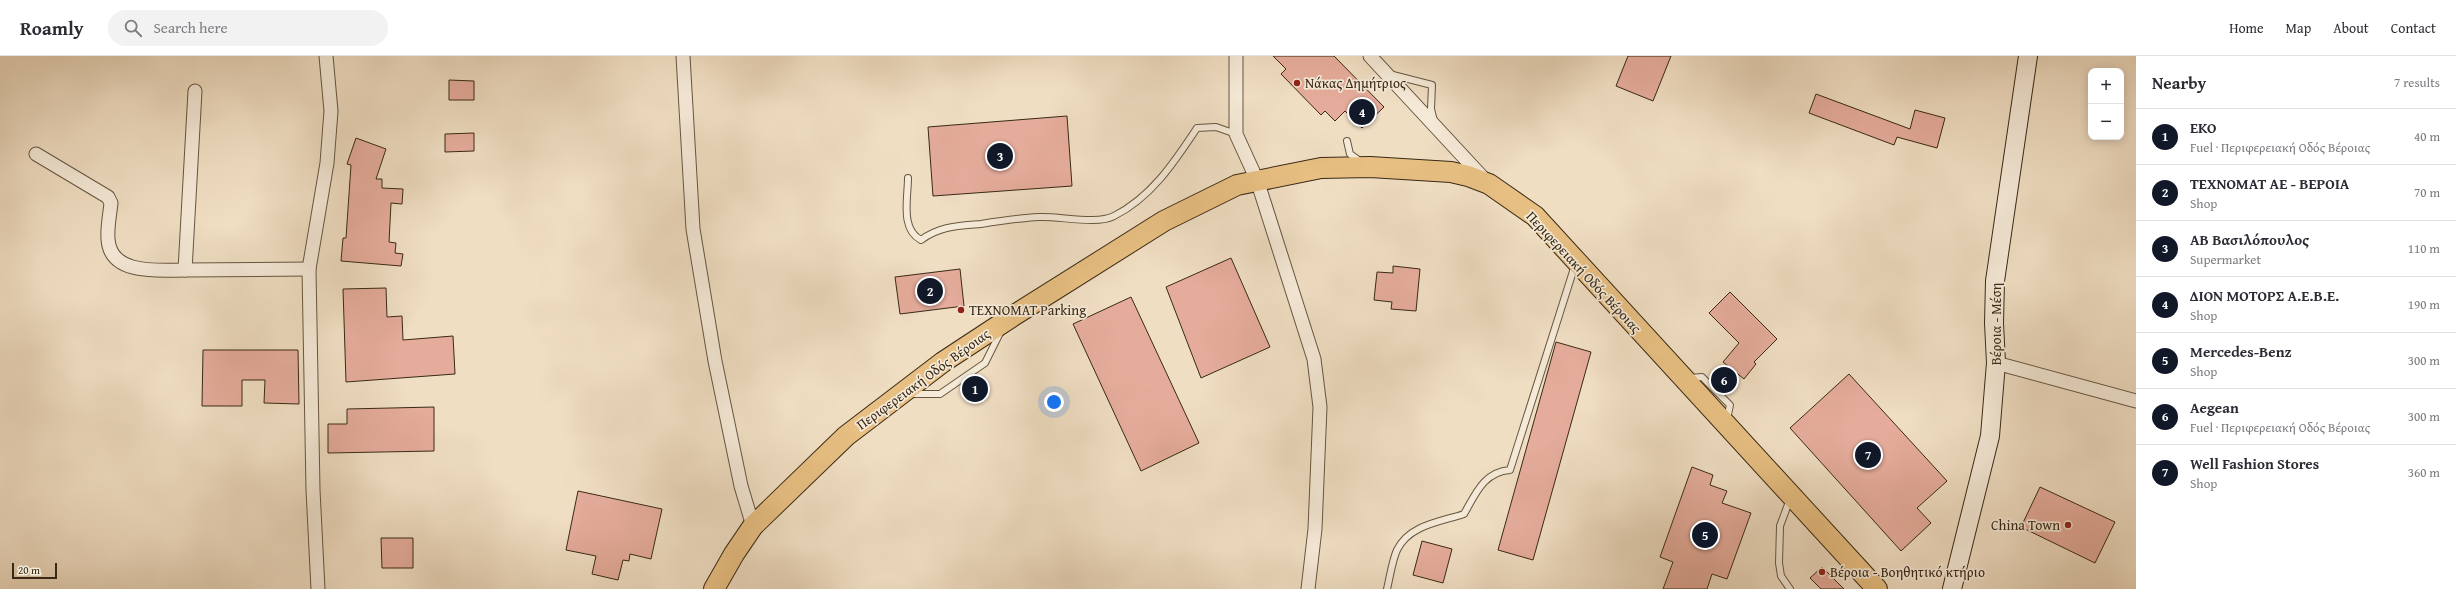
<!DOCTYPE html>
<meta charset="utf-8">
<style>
body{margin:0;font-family:"Gentium Book Plus",serif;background:#f2f2f3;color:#2b2b33}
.controls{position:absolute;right:12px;top:12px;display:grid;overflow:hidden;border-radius:8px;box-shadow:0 2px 10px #0003}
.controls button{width:36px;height:36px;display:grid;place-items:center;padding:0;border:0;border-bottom:1px solid #e1e1e2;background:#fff;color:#2b2b33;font:20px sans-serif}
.scale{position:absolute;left:12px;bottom:10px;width:45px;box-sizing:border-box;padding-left:4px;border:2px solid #382915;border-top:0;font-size:11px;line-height:14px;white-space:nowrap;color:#382915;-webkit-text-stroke:3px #f5ead8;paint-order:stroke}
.you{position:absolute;left:1054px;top:346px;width:14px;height:14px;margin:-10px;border:3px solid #fff;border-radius:50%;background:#1a73e8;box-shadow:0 0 0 6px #1a73e833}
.badge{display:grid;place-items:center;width:26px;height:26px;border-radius:50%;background:#111827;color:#fff;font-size:13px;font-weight:700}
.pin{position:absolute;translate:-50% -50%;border:2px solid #fff;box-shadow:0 1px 4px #0006}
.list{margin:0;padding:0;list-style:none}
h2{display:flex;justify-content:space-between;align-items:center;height:52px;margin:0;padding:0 16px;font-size:17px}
h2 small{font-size:13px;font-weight:400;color:#7c7c81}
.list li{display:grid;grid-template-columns:26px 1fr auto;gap:12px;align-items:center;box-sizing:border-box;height:56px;padding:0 16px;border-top:1px solid #e1e1e2}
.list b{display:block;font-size:15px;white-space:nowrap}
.list p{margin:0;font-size:13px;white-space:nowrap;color:#7c7c81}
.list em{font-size:13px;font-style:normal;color:#7c7c81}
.icon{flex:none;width:22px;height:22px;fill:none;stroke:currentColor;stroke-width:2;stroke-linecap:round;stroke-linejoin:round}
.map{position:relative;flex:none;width:2136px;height:533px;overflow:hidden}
header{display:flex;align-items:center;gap:24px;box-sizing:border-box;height:56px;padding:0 20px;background:#fff;border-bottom:1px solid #e1e1e2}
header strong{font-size:19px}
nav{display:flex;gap:22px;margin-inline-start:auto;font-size:14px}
.search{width:280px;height:36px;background:#f2f2f3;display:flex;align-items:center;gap:10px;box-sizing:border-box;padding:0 14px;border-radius:22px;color:#7c7c81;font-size:15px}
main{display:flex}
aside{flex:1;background:#fff}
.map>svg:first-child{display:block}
</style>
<header>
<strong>Roamly</strong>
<div class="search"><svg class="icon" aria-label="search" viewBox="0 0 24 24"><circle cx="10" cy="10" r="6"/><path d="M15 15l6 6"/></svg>Search here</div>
<nav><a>Home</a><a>Map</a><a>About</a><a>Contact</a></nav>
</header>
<main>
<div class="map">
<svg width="2136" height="533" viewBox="0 0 2136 533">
<rect width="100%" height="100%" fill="#f0dec3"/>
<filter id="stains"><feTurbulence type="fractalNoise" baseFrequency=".005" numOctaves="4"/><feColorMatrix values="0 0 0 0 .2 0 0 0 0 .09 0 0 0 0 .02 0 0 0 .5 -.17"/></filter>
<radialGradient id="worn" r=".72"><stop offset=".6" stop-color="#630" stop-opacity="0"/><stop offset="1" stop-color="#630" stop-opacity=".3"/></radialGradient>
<!-- building -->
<g fill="#e5ac9b" stroke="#382915">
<path d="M1273,0H1334L1384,51L1362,72L1345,55L1335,65L1325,55L1321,59L1281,18L1286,13Z"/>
<path d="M1628,0H1671L1653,45L1616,30Z"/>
<path d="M449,24L474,25V44H449Z"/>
<path d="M1816,38L1910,73L1915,54L1945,62L1937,92L1897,81L1894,89L1809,57Z"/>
<path d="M1067,60L1072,130L933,140L928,71Z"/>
<path d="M474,77V95L445,96V78Z"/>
<path d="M356,82L386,93L376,123H382V132L403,133L402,148L391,147L389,186L396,187L395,197L403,198L401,210L341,205L343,182H346L351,109L347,108Z"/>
<path d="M1231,202L1270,291L1201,322L1166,231Z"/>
<path d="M1393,210L1420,213L1416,255L1391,253L1392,246L1374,244L1377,216L1393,217Z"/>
<path d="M960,213L964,250L900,258L895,221Z"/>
<path d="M386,232L387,261L402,260L403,284L453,280L455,318L346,326L343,233Z"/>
<path d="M1730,236L1777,283L1754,306L1756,308L1744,323L1723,306L1739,287L1709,257Z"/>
<path d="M1131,241L1199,387L1141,415L1073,268Z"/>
<path d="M1556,286L1591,296L1533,504L1498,494Z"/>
<path d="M203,294H298L299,348L264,347L265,324H242V350H202Z"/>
<path d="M1849,318L1947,425L1917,452L1931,467L1901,495L1790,372Z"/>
<path d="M434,351V395L328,397V368H347V353Z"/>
<path d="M1692,411L1713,419L1710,429L1727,435L1722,447L1751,457L1727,523L1712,518L1707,533H1663L1673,506L1660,501Z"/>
<path d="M2040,431L2115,466L2095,507L2021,471Z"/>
<path d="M578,435L662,453L651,503L630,498L629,505L623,504L618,524L592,518L596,500L566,494Z"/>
<path d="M381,482H413V512H382Z"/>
<path d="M1422,485L1452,493L1443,527L1413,519Z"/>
<path d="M1822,511L1844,533H1821L1810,522Z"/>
</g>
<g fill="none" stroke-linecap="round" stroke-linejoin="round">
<!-- lane casing -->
<g stroke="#665640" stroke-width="8">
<g id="lane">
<path d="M1389,18L1432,29L1431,53L1434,65"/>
<path d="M1347,85L1350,98L1360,105"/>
<path d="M908,122C908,142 900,173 921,184C940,170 958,170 981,168C1000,165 1020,162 1039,161C1060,160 1097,169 1114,160C1152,141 1175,105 1197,72L1216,71L1236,78"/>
<path d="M1689,322L1702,321L1730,349L1727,363"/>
<path d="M910,338H940L985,307L1001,275"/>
<path d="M1387,533C1390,521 1392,505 1397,494C1409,469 1440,466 1464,458C1476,437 1484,416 1510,414L1575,209"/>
<path d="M1790,533L1781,520L1779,507L1780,470L1790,443"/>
</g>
</g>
<!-- street casing -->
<g stroke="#665640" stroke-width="15">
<g id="street">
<path d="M683,0L693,173L715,305L741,430L753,470"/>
<path d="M1236,0V78L1257,124L1314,303L1320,351L1315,473L1308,533"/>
<path d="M1370,0L1485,124"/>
<path d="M195,35L185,214L309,213"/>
<path d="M36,98L108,141L111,147C110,158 107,171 108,183C110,220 160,214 185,214"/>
<path d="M1996,307L2136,345"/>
<path d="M318,533L313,434L309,213L327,107L331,55L326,0"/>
</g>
</g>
<!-- secondary casing -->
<g stroke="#382915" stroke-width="20">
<path id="secondary" d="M1952,533L1990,380L1996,307L1994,267L1995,225L2028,0"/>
</g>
<!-- primary casing -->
<g stroke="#382915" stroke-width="22">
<path id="primary" d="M714,533L734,498L753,470L846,380L943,306L1013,260L1164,165L1237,129L1321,112L1370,111L1451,116L1468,120L1489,128L1535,160L1877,533"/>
</g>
<!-- lane -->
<use href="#lane" stroke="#f5ead8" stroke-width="6"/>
<!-- street -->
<use href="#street" stroke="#f5ead8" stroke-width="13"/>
<!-- secondary -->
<use href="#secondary" stroke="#f5ead8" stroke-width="18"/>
<!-- primary -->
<use href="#primary" stroke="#e8bf82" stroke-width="20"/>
</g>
<!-- markers -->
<g fill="#8f2418" stroke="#f5ead8" stroke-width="1.5">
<circle cx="1297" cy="27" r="4"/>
<circle cx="961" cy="254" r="4"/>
<circle cx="2068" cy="469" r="4"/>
<circle cx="1822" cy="516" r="4"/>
</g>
<g text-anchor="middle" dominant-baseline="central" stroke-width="3.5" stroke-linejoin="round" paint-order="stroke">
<!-- poi labels -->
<g font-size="14" fill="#382915" stroke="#f5ead8" text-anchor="start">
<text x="1305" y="27">Νάκας Δημήτριος</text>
<text x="969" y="254">ΤΕΧΝΟΜΑΤ Parking</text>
<text x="2060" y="469" text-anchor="end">China Town</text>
<text x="1830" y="516">Βέροια - Βοηθητικό κτήριο</text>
</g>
<!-- street labels -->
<g font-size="14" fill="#382915" stroke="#f5ead8">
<text transform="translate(1584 216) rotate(47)">Περιφερειακή Οδός Βέροιας</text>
<text transform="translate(1996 268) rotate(-90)">Βέροια - Μέση</text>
<text transform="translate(923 323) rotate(-36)">Περιφερειακή Οδός Βέροιας</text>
</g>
</g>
<rect width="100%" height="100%" filter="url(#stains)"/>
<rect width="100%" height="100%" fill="url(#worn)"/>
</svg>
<div class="controls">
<button>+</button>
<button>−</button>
</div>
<div class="scale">20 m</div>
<div class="you"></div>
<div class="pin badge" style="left:975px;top:333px">1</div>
<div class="pin badge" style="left:930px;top:235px">2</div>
<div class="pin badge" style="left:1000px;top:100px">3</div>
<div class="pin badge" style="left:1362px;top:56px">4</div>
<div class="pin badge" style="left:1705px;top:479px">5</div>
<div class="pin badge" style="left:1724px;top:324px">6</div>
<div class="pin badge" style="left:1868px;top:399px">7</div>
</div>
<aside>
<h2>Nearby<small>7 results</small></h2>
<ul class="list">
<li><span class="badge">1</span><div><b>EKO</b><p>Fuel · Περιφερειακή Οδός Βέροιας</p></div><em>40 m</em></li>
<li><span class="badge">2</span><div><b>ΤΕΧΝΟΜΑΤ ΑΕ - ΒΕΡΟΙΑ</b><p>Shop</p></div><em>70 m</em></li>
<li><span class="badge">3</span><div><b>ΑΒ Βασιλόπουλος</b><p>Supermarket</p></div><em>110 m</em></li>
<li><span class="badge">4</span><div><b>ΔΙΟΝ ΜΟΤΟΡΣ Α.Ε.Β.Ε.</b><p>Shop</p></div><em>190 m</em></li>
<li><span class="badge">5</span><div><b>Mercedes-Benz</b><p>Shop</p></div><em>300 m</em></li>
<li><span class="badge">6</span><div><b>Aegean</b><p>Fuel · Περιφερειακή Οδός Βέροιας</p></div><em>300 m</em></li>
<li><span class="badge">7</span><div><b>Well Fashion Stores</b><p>Shop</p></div><em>360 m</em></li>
</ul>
</aside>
</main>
